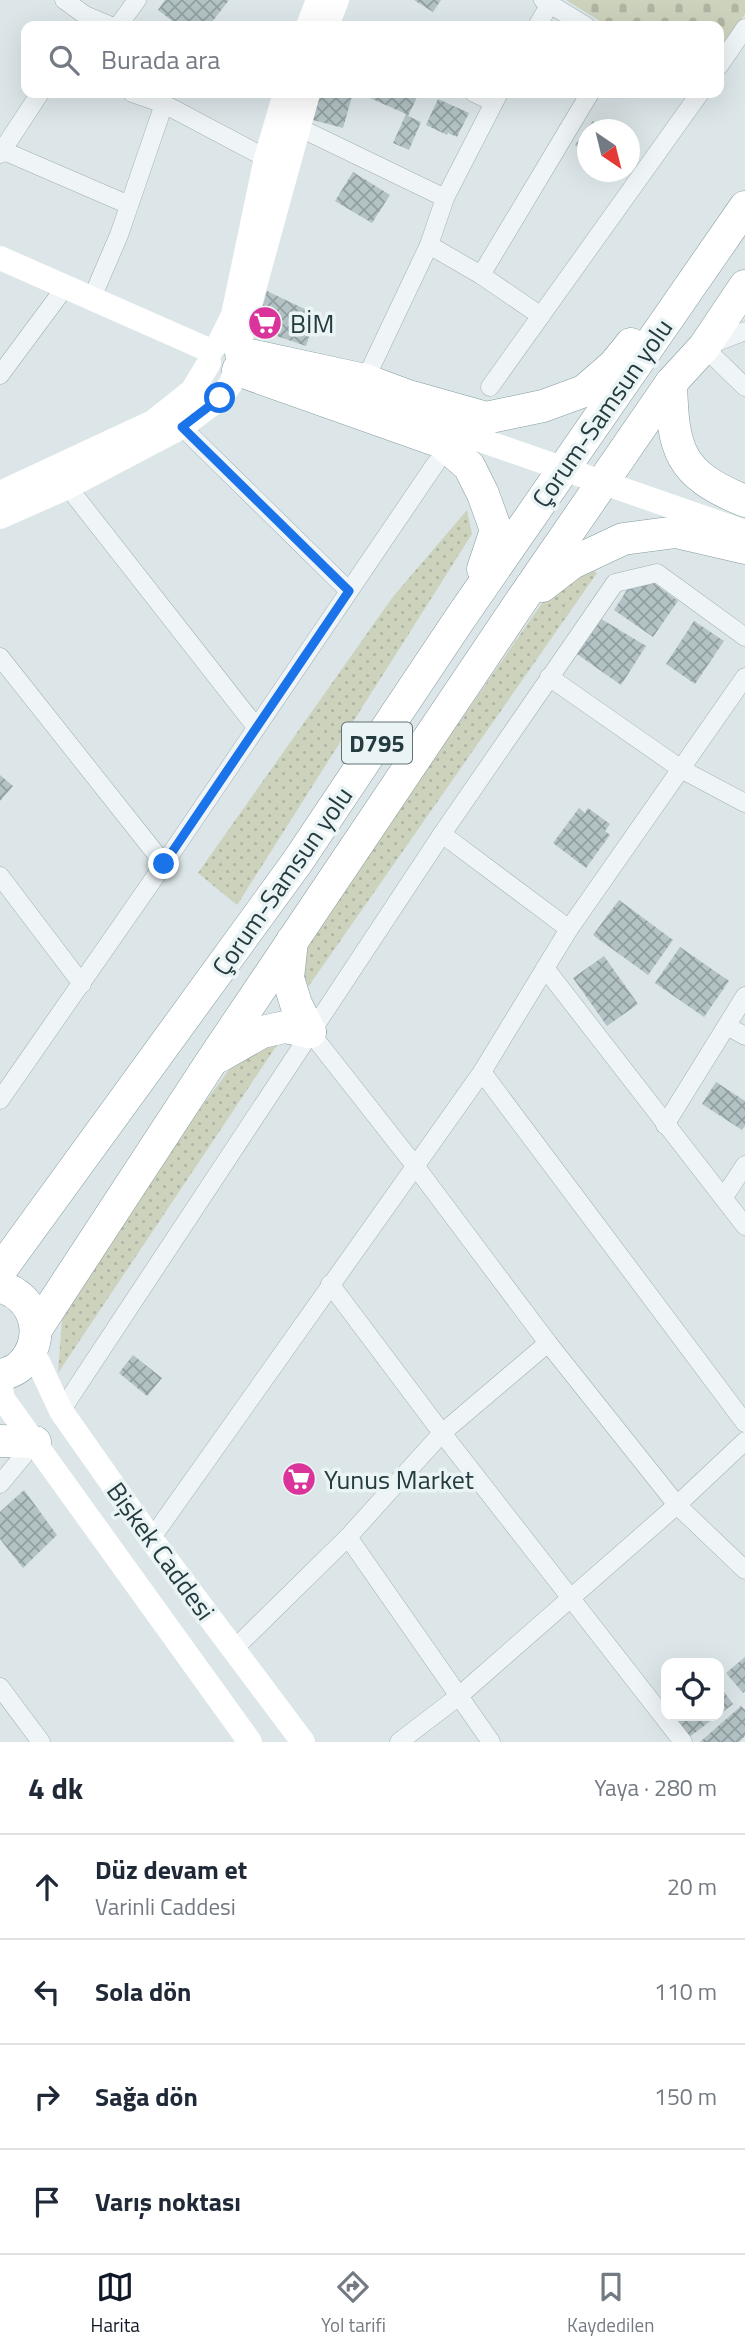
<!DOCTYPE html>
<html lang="tr">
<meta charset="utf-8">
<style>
body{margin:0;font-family:"Titillium Web",sans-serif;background:#f6f6f7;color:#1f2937}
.controls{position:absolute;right:21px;bottom:21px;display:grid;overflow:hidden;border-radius:14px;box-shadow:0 7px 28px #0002}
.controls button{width:63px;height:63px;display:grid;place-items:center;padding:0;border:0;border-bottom:2px solid #e0e1e3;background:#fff;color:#1f2937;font:35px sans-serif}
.compass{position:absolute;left:577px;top:119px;width:63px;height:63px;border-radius:50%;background:#fff;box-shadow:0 7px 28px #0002;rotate:145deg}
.stop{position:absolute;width:21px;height:21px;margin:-16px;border:5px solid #1a73e8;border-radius:50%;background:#fff}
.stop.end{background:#1a73e8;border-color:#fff;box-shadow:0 2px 7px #0008}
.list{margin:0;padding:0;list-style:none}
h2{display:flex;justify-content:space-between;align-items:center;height:91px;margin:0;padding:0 28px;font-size:30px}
h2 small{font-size:23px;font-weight:400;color:#747a83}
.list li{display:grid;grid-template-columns:46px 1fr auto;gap:21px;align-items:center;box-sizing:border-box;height:105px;padding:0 28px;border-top:2px solid #e0e1e3}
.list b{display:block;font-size:26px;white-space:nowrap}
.list p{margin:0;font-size:23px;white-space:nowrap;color:#747a83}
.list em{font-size:23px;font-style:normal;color:#747a83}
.icon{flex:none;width:38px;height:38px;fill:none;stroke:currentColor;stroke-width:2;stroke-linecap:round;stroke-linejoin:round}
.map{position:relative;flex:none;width:745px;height:1742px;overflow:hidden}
.search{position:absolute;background:#fff;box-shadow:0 7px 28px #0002;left:21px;right:21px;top:21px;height:77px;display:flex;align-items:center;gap:18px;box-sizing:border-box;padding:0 24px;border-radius:14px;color:#747a83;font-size:26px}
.sheet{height:511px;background:#fff}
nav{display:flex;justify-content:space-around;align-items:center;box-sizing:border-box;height:98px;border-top:2px solid #e0e1e3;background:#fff;font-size:19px;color:#747a83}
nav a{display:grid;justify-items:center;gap:4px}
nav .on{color:#111827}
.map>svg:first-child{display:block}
</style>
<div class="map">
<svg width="745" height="1742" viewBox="0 0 745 1742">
<defs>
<pattern id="green-dots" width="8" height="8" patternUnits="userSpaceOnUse" patternTransform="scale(1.75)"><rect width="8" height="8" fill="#ccd2bc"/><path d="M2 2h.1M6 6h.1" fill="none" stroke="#afb5a3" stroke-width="1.8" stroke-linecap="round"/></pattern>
<pattern id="cemetery-stones" width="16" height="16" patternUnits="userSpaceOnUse" patternTransform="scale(1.75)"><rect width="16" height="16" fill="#ccd2bc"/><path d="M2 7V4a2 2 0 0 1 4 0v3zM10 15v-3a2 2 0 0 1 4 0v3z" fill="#afb5a3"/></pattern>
<pattern id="building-cross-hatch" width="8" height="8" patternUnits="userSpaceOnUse" patternTransform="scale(1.75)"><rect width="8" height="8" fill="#b3c2c5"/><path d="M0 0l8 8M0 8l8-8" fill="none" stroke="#919fa1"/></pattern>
</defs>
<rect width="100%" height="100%" fill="#dce6e8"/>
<!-- green -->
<g fill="url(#green-dots)">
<path d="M467,510L472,534L237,905L198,873L392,598Z"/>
<path d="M586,565L597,573L308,987L298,985V955L542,603Z"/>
<path d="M262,1035L279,1042L58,1373L62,1319L90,1271L170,1150L231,1067Z"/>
</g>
<!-- cemetery -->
<path fill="url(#cemetery-stones)" d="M566,0H745V14L719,54V26H608Z"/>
<!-- building -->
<g fill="url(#building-cross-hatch)">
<path d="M165,0H229L209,26H179L158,10Z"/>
<path d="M414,0H441L433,12Z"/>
<path d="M321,93H353L343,128L313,120Z"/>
<path d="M373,93H419L408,116L421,122L409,150L393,143L406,114L370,98Z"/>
<path d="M438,99L469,113L457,137L448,133L447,135L426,125Z"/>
<path d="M593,121L604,130H588V155L575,145Z"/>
<path d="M353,172L390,195L372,223L335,201Z"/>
<path d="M267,291L317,315L306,346L256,329Z"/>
<path d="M651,581L678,601L653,637L614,610L629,587Z"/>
<path d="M598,617L646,646L621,685L574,652Z"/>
<path d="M694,621L724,641L695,684L666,664Z"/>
<path d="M0,775L13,786L0,801Z"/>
<path d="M579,808L585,813L588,808L610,824L605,831L610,835L586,868L553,843Z"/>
<path d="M619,900L673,940L648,975L593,935Z"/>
<path d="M680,947L729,981L704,1017L655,983Z"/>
<path d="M604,956L638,1004L607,1026L573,978Z"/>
<path d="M716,1082L745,1101V1126L742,1130L702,1104Z"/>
<path d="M133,1355L162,1378L147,1396L119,1373Z"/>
<path d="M24,1490L57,1535L23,1568L0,1539V1512Z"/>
<path d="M745,1657V1691L743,1693L726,1673Z"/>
<path d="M719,1685L733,1704L719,1715Z"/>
<path d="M741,1706L745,1710V1736L739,1742H700Z"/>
<path d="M676,1716H717L688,1738L672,1719Z"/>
</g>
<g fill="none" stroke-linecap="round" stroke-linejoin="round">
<!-- street casing -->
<g stroke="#a1afb2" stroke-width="19">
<g id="street">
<path d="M64,0L85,15L111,26"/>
<path d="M543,0L586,26"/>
<path d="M118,26L137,0"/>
<path d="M537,26L550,4"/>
<path d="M719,66L745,28"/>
<path d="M132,93L164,104L266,158"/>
<path d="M474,93L494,102"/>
<path d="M298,127L445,198"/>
<path d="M4,151L129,205"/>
<path d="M0,154L40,93"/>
<path d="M429,245L481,275L541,316"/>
<path d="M481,275L590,93"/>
<path d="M92,298L119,235L164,104"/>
<path d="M745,331L704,347L745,387"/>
<path d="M0,375L66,286"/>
<path d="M365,380L429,245L445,198L499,93"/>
<path d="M490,387L700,93"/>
<path d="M182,427L349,591"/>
<path d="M68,487L256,727"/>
<path d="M0,657L164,864"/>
<path d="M549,677L681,769L745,803"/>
<path d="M442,834L569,929"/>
<path d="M0,876L82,984"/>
<path d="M545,968L745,1226"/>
<path d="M727,1026L745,1036"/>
<path d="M310,1032L416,1167L548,1343L677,1505L745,1570"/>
<path d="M482,1072L745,1423"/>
<path d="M0,1100L164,864L436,463"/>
<path d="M665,1125L745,996"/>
<path d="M724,1197L745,1165"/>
<path d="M330,1284L442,1433L683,1742"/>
<path d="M61,1411L442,834L615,583L657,573L745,637"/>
<path d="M0,1484L35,1442"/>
<path d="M348,1537L491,1742"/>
<path d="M151,1539L482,1072L569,929L745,677"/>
<path d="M233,1650L348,1537L442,1433L548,1343"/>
<path d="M0,1687L41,1742"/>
<path d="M399,1742L459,1696L677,1505L745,1441"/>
</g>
</g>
<!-- highway casing -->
<g stroke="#829c9f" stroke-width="33">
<g id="highway">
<path d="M241,353L365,380L408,396L486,418L543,406L584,391L614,365L631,344"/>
<path d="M238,370L441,442L469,466L483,494L496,530L483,569"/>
<path d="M671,383C673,450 678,474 745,501"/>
<path d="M542,586L572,563L623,539L676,532L745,548"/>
<path d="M292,941L288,978L296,1004L310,1032"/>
<path d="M218,1057L262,1032L285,1027L310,1032"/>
<path d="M0,1271L298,861L459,620L745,207"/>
<path d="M0,1287C36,1295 48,1340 20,1366C15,1371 7,1373 0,1376"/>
<path d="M37,1328L211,1062L521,601L671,383L704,347L745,286"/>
<path d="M0,1441L35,1442"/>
</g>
</g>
<!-- street -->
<use href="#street" stroke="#eff4f6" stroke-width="18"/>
<!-- secondary -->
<g stroke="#fff" stroke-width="24">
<path d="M308,26L318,0"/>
<path d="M327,26L337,0"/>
<path d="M0,258L211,351"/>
<path d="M219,343L233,315L266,158L285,93"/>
<path d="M238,348L308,93"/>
<path d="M0,493L153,422L192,391L209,363"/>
<path d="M0,517L68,487L182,427L220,398L230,385L235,373"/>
<path d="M33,1351L61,1411L151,1539L303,1742"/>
<path d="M0,1382L3,1399L250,1742"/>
</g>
<!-- highway -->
<use href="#highway" stroke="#fff" stroke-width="32"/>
<!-- secondary-bridge -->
<path stroke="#fff" stroke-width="24" d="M314,382L745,532"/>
</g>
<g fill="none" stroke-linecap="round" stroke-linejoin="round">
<!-- route -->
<path stroke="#1a73e8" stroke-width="9" d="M164,864L349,591L182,427L220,398"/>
</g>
<!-- icons -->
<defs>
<g id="supermarket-disc" transform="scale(1.75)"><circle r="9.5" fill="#da349b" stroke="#ebf4f5"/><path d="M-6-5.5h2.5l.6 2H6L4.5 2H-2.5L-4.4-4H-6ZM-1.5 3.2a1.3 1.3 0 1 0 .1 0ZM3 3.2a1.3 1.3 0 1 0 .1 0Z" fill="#fff"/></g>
</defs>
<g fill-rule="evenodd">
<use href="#supermarket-disc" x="265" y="323"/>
<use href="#supermarket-disc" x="299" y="1479"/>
</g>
<g text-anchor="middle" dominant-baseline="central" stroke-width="7" stroke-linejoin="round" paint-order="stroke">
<!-- shield labels -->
<rect fill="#ebf4f5" stroke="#607276" stroke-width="2" x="342" y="722.5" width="70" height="41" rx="5"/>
<g font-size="24" font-weight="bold" fill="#243b3f">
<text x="377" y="743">D795</text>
</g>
<!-- poi labels -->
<g font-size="26" fill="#243b3f" stroke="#ebf4f5" text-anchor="start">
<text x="290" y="323">BİM</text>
<text x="324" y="1479">Yunus Market</text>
</g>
<!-- street labels -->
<g font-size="26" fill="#243b3f" stroke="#ebf4f5">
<text transform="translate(602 413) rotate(-55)">Çorum-Samsun yolu</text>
<text transform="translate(282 881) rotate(-55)">Çorum-Samsun yolu</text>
<text transform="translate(161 1551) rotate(54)">Bişkek Caddesi</text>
</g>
</g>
</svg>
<div class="controls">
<button><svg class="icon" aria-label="locate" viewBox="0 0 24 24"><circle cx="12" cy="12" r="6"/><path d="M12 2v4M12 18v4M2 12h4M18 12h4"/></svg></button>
</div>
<svg class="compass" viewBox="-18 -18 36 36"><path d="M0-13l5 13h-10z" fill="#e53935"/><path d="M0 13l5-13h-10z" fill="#747a83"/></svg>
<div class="stop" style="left:220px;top:398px"></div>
<div class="stop end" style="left:164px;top:864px"></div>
<div class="search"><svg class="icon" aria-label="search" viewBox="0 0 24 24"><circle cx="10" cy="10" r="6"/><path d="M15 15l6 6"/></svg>Burada ara</div>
</div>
<section class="sheet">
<h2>4 dk<small>Yaya · 280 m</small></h2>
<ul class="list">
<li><svg class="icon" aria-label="ahead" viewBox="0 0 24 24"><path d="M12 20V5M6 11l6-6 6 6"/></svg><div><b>Düz devam et</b><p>Varinli Caddesi</p></div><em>20 m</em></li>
<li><svg class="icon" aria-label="left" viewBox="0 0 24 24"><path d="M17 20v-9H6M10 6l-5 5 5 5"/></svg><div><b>Sola dön</b></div><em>110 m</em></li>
<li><svg class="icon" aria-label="right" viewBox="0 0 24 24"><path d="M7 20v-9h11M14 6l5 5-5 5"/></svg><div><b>Sağa dön</b></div><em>150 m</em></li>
<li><svg class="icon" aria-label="arrive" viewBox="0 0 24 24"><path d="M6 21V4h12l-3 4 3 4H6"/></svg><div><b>Varış noktası</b></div></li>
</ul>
</section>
<nav>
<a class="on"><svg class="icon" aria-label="map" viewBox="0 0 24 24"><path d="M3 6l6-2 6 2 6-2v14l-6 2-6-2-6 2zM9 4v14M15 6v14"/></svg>Harita</a>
<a><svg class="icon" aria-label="directions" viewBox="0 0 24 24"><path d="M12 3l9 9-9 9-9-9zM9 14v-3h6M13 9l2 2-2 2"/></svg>Yol tarifi</a>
<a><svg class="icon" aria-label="saved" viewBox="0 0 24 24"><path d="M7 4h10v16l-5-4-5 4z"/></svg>Kaydedilen</a>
</nav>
